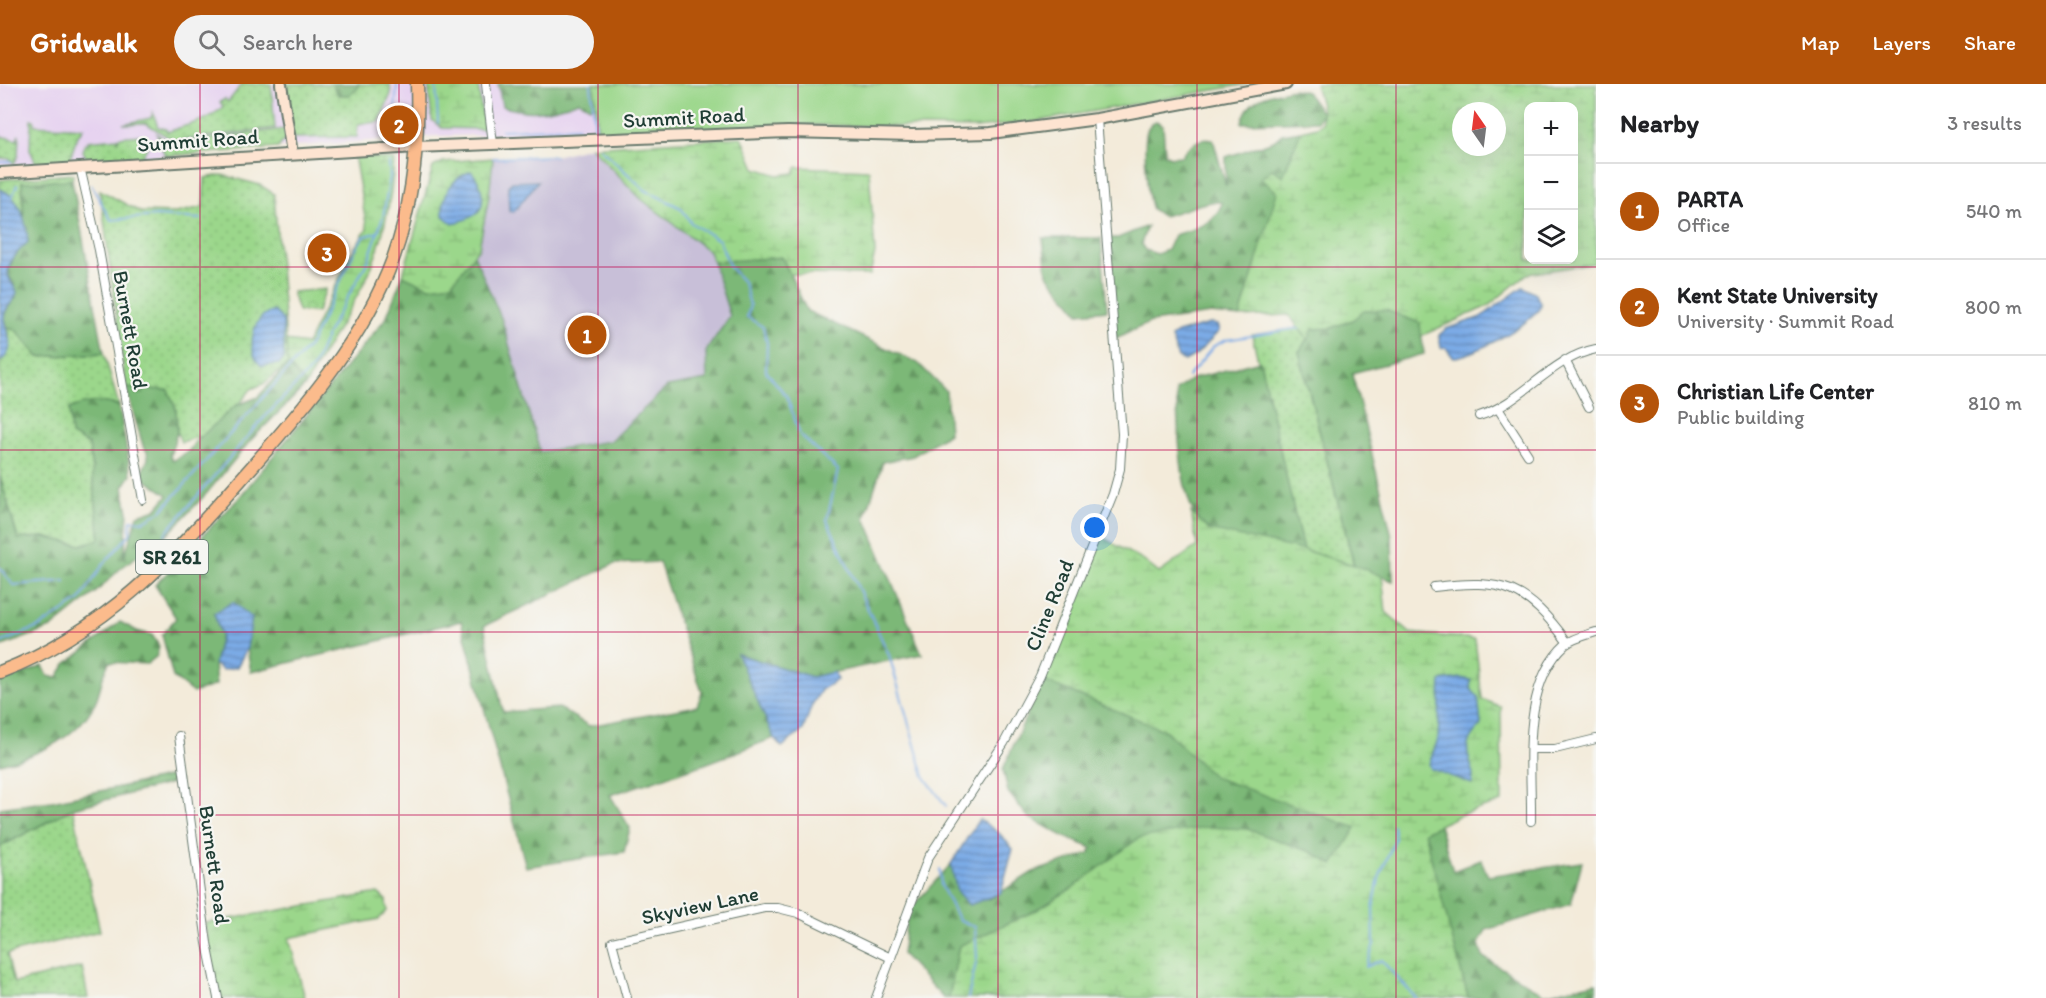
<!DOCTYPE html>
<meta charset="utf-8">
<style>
body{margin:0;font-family:Itim,sans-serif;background:#f2f2f2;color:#202124}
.controls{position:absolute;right:18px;top:18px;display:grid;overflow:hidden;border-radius:12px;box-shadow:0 6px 24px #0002}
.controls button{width:54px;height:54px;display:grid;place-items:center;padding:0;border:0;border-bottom:2px solid #e0e0e0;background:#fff;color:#202124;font:30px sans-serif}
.compass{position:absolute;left:1452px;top:18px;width:54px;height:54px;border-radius:50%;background:#fff;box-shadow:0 6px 24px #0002;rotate:346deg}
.you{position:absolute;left:1095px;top:444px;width:21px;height:21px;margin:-15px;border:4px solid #fff;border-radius:50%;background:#1a73e8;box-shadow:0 0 0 9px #1a73e833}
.badge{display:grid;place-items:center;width:39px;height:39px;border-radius:50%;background:#b45309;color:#fff;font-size:20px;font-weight:700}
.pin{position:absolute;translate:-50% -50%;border:3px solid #fff;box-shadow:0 2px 6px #0006}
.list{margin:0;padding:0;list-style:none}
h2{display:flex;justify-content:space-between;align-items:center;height:78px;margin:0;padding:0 24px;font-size:26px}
h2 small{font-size:20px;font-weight:400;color:#757577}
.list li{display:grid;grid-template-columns:39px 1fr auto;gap:18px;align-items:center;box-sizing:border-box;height:96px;padding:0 24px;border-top:2px solid #e0e0e0}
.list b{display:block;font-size:22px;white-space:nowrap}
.list p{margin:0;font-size:20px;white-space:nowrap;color:#757577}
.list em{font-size:20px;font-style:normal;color:#757577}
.icon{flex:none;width:33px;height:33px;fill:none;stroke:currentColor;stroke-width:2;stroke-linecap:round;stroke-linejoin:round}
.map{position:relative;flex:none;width:1596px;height:914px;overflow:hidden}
header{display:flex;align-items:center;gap:36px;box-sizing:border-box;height:84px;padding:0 30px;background:#b45309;color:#fff}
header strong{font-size:28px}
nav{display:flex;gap:33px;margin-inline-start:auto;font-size:21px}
.search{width:420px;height:54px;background:#f2f2f2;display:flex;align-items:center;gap:15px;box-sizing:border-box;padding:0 21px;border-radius:33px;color:#757577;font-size:22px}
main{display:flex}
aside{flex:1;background:#fff}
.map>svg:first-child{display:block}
</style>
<header>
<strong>Gridwalk</strong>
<div class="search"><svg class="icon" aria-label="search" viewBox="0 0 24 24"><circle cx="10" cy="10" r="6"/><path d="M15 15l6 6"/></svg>Search here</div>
<nav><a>Map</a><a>Layers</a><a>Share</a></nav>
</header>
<main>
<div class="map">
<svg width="1596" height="914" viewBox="0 0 1596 914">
<defs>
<pattern id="grass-dots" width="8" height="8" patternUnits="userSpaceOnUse" patternTransform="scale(1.5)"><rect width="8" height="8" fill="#9bd78b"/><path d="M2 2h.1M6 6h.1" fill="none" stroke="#85b979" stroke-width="1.8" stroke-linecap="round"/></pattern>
<pattern id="forest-firs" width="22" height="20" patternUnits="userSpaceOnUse" patternTransform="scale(1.5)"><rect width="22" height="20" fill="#7cb877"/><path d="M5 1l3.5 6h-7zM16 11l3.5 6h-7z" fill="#659762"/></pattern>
<pattern id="wetland-marsh" width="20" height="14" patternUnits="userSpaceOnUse" patternTransform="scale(1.5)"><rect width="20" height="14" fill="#9bd78b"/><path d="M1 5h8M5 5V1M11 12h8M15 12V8" fill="none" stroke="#85b979"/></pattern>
<pattern id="park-crowns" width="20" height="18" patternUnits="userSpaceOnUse" patternTransform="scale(1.5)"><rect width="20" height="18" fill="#9bd78b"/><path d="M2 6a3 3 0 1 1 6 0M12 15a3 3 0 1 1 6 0" fill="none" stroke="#85b979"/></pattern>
<pattern id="water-rules" width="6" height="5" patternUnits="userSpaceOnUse" patternTransform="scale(1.5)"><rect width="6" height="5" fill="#7cabe6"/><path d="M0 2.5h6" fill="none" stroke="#658cbb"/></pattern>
</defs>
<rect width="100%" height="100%" fill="#f6f6f2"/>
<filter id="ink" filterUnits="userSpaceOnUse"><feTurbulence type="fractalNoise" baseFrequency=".0167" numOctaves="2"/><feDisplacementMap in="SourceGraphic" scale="12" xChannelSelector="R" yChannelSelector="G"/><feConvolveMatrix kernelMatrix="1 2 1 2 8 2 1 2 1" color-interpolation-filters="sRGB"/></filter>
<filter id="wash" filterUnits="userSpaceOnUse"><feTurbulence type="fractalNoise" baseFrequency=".008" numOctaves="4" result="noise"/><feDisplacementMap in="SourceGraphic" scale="24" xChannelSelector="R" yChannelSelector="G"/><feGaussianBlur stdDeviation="1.35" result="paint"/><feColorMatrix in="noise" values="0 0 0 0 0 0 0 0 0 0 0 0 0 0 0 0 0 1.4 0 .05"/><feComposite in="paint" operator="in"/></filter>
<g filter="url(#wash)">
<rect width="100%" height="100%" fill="#f3ebda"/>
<!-- built -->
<path fill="#e6d2f0" d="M0,0H1248L1033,38L976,44L811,41L627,49L436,52L0,83Z"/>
<!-- industrial -->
<path fill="#c8bfd8" d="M591,63L641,115L709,167L730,232L706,267L707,296L667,303L610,357L540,368L502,236L474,171L479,164L489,112L493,74L555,72Z"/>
<!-- grass -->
<g fill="url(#grass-dots)" stroke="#5d8a60" stroke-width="1.5">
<path d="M242,0H271L275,44L174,57L146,39L123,40L151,34L153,28L158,43L166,45L167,48L206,35L221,25L223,22L220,18L225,15L228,18Z"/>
<path d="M286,0H390L391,10L379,38L358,40L357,53L293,54Z"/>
<path d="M31,35L34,36V41L83,44L77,53L69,78L36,80L30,65Z"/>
<path d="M284,45L285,55L278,64L165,72L157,50L167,58L177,59Z"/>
<path d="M19,50L18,72L14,80L11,75L0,74V52L17,56Z"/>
<path d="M141,51V53L142,51L150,58L142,73L88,77L83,67L85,59L89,60L88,57L117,54L118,56L119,53Z"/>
<path d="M73,90L72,96L22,98L24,136C20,124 13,109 0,105V96Z"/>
<path d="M222,91L260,101L274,110L288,280L263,300L251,305L242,317L205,351L181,358L177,348L176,325L126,304L100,106L140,128L176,129L203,123L205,94Z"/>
<path d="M8,244L15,245L39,273L104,269L119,322C101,316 86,317 69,326L89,361L100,455L81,461L43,453L18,455L0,392V278C9,270 11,255 8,244Z"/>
<path d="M1299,244L1308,256L1299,268L1354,481L1303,466L1252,251Z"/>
<path d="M73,724L100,847L7,870L14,899L82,883L88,914H0V763Z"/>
</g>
<!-- forest -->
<g fill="url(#forest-firs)" stroke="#4e7a56" stroke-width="1.5" fill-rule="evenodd">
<path d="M332,0H359L358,4L350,11H338Z"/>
<path d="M498,0H598L600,20L590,23L579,17C552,27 530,32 502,22Z"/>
<path d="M1293,5L1306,8L1322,29L1318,37L1242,39C1247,13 1270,10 1293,5Z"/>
<path d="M1156,37L1163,41L1165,70L1170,73L1182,72C1187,61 1201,53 1213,55L1226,102V73L1274,57L1282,50L1301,47L1283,92L1240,233L1211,230L1151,238L1116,254L1108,154H1118L1147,142L1141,160L1145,166L1157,170L1167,166L1174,151C1194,145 1215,141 1222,119C1208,113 1179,130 1162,132L1152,125C1147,114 1143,59 1147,47C1148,42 1151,40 1156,37Z"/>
<path d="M72,96L104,269L39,273L15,245L8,244C1,230 6,225 16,214L14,200L8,190C11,175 17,168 28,158L24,136L22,98Z"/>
<path d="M1043,154H1101L1107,226L1079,229L1047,190Z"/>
<path d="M474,171L502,236L540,368L610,357L667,303L707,296L706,267L730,232L713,178L782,173L807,227L918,279L946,307L949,349L913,372L883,378L865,434L922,570L812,593L738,570L774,654L705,680L610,711L630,744L624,768L526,783L461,537L251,588L247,564L251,534L214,529L221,552L214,580L216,601L193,609L173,593L162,551L176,534L155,501L238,415L386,234L403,191L429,203L451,200ZM659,478L702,608L697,622L589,642L559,624L503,628L484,542L614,480Z"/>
<path d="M1386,226L1420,239L1424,270L1352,289L1392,452L1393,497L1354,481L1299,268L1313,245L1331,244L1352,236L1363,227Z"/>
<path d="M1260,277L1303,466C1285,463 1220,453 1208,446C1177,426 1179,341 1176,306L1192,295Z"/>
<path d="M288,280L306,301L250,357L207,409L169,449L121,484L95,509L51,544L0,563V392L18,455L43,453L81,461L100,455L89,361L71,351L69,325C86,317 101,316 119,322L131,391L123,403L128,428L124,473L138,431L156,425L168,411L140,392L148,375L147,367L144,365L126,304L168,306L176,325L177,348L170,372L173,377L189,367L194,359L235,322L258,313Z"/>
<path d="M120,538L137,547L152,551L159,562L157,572L147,580L109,578C103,590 101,602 97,614C82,652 38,672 0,680V598L43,582L48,592L57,594L66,580Z"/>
<path d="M1042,596L1166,647L1215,693L1357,744L1333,781L1311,768L1139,754L1074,803L1037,826L959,862L949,914H943L902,870L908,827L951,780L957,808L990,815L1033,788L1089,770L1092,764L1067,754L1028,733L1008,708L1003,685Z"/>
<path d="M172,692L173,699L73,724L0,763V724L52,717Z"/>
<path d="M1439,741L1453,787L1481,776L1488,792L1582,778L1571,820L1486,846L1479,860L1483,873L1544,910L1596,899V913L1468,914L1424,748Z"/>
</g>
<!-- wetland -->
<g fill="url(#wetland-marsh)" stroke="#5d8a60" stroke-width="1.5" fill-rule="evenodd">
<path d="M428,0H478L484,45L442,44L432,36Z"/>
<path d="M1315,0H1596V179L1527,190L1488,222L1421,252L1420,239L1386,226L1364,227L1352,236L1331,244L1313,245L1308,256L1289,231L1240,233L1277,108L1261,94L1272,85L1283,92L1301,47L1317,43L1322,39V25ZM1528,22H1574V176H1528ZM1461,27H1497V63H1461Z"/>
<path d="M742,53L755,84L778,91L794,89L797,83L869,86L875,169L870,191L790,190L782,173L713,178L709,167L641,115L591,63Z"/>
<path d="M354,71L394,76C392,116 381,170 361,205C343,238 323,268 306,301L288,280L286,257L307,260L352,168L367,145Z"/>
<path d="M493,74L489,112L479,164L451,200L429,203L403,191L433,83L443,78Z"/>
<path d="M1191,428L1209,446L1303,466L1354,481L1382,492L1386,528L1410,549L1475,555L1482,615L1501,623L1502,718L1460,731L1424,748L1468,914H949L959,862L1037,826L1074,803L1139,754L1207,743L1247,745L1311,768L1333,781L1356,744L1214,693L1166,647L1042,596L1100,452L1144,477L1159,489L1197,462Z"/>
<path d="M378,809L386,816L387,827L379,835L289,854L305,914H218L205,839Z"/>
</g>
<!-- park -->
<path fill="url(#park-crowns)" stroke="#5d8a60" stroke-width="1.5" d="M326,205L317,228L298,227L292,208Z"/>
<!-- garden -->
<path fill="#9bd78b" stroke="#5d8a60" stroke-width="1.5" d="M594,0H1248L1033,38L976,44L811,41L598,49Z"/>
<!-- water -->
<g fill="url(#water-rules)" stroke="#4e748d" stroke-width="1.5">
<path d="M471,87C480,97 489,119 476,130C470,135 460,137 453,140L443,132C442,110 451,95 471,87Z"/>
<path d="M538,97L514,128L509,127L508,102L512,98Z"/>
<path d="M0,105C20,112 27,139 28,158C19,166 2,182 10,196C12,201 15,203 17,208C15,218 4,223 4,233C4,250 20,262 0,278Z"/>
<path d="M1523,203L1536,210L1541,221C1536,238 1469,274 1453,273L1446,264H1441L1439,251L1446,245L1481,233Z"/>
<path d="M274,227L283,236L284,275L279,280L262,282C245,271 251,229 274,227Z"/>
<path d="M1210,240L1217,241L1219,247L1197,270L1185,277L1178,274L1171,253L1177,249Z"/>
<path d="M233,518L252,534L247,564L237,583L222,586L214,580L221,552L214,529Z"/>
<path d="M737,570L812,593L834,588L837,596L821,606L812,621L803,646L782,663L774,654Z"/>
<path d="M1461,594L1471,596L1470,604L1478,613L1481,641C1453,668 1478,677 1472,700L1431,685L1429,680L1438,655L1441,597Z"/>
<path d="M979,735L999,749L1013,765L1001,809L969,821L957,808L951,780Z"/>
</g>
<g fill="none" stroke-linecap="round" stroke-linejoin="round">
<!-- stream -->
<g stroke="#7cabe6" stroke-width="2">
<path d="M436,0L438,39"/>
<path d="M591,0L595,45"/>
<path d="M502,46L578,43"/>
<path d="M393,52L397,0"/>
<path d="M600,64L645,106L681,124L691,139L719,156L730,183L744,199L750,221L747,233L763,243L767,259L766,287L787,313L800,351L838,386L827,436L889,571L924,692L946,722"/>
<path d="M493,74L555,72"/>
<path d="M0,78H11"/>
<path d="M91,101L111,136L157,132L201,135"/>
<path d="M12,113L17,101"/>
<path d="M1188,293L1214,262L1226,256L1299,244"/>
<path d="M165,450L260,338L313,283L329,246L368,177L383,133L390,92L389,79"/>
<path d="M0,484L13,501L65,497"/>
<path d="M0,559L41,542L80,516L102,482L130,450L131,436L144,437L161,427L310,261L354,168L363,153L378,148"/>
<path d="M1393,742L1395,755L1379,794L1373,825L1374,860L1366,883L1381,876L1416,914"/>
<path d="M940,785L941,801L958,835L975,843L977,874L968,914"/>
</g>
</g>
</g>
<g filter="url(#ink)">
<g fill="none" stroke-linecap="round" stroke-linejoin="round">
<!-- street casing -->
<g stroke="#697a6e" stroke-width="10">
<g id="street">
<path d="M486,0L493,60"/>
<path d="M80,83L99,166L143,416"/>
<path d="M1565,276L1589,323"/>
<path d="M1499,326L1528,371"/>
<path d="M1479,332C1524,318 1550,274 1596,265"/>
<path d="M1434,503C1504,494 1526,502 1568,559"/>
<path d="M179,652L207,859L218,914"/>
<path d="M1532,665H1555L1596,655"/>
<path d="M1531,737C1532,681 1520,601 1566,560C1574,554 1587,551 1596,548"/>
<path d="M627,914L612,858L764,824H778L798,829L891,874"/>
<path d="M876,914L928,774L1004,659L1040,592L1113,410L1120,385L1122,350L1097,35"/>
</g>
</g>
<!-- secondary casing -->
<g stroke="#697a6e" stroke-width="14">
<g id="secondary">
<path d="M281,0L292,69"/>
<path d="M0,89L416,63L788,48L912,51L991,49L1097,35L1286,0"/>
</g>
</g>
<!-- primary casing -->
<g stroke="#697a6e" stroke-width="15">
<path id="primary" d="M0,588C110,546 175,470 251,384C307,320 363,256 393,175C413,119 419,59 417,0"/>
</g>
<!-- street -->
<use href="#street" stroke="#fff" stroke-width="8"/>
<!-- secondary -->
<use href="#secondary" stroke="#fde4d1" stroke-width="10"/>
<!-- primary -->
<use href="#primary" stroke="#fbbb8c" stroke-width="12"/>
</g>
</g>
<!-- grid -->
<path fill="none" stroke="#c2185b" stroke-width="1.5" stroke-opacity="0.55" d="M200,0V914M399,0V914M598,0V914M798,0V914M998,0V914M1197,0V914M1396,0V914M0,183H1596M0,366H1596M0,548H1596M0,731H1596"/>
<g text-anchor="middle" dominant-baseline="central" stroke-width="4.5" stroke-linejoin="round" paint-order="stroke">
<!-- shield labels -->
<rect fill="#f6f6f2" stroke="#60746d" stroke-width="1.5" x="136" y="456" width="72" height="34" rx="4.5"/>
<g font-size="20" font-weight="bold" fill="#1f3d34">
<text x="172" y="473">SR 261</text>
</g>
<!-- street labels -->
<g font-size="21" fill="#1f3d34" stroke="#f6f6f2">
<text transform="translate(684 33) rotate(-3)">Summit Road</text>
<text transform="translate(198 56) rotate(-4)">Summit Road</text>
<text transform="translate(131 246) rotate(80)">Burnett Road</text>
<text transform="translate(1049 521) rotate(-68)">Cline Road</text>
<text transform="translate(215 781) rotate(82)">Burnett Road</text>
<text transform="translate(700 821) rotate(-12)">Skyview Lane</text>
</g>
</g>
</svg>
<div class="controls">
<button>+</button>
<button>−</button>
<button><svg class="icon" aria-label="layers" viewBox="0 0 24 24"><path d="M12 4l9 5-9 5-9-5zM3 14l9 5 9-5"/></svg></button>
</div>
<svg class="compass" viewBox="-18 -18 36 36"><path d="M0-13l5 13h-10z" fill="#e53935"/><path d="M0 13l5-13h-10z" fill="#757577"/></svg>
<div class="you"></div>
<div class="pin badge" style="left:587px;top:251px">1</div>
<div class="pin badge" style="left:399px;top:41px">2</div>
<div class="pin badge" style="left:327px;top:169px">3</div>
</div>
<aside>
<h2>Nearby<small>3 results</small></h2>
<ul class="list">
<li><span class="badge">1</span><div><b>PARTA</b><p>Office</p></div><em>540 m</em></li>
<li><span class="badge">2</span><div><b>Kent State University</b><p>University · Summit Road</p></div><em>800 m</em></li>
<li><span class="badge">3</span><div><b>Christian Life Center</b><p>Public building</p></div><em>810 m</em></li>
</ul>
</aside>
</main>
